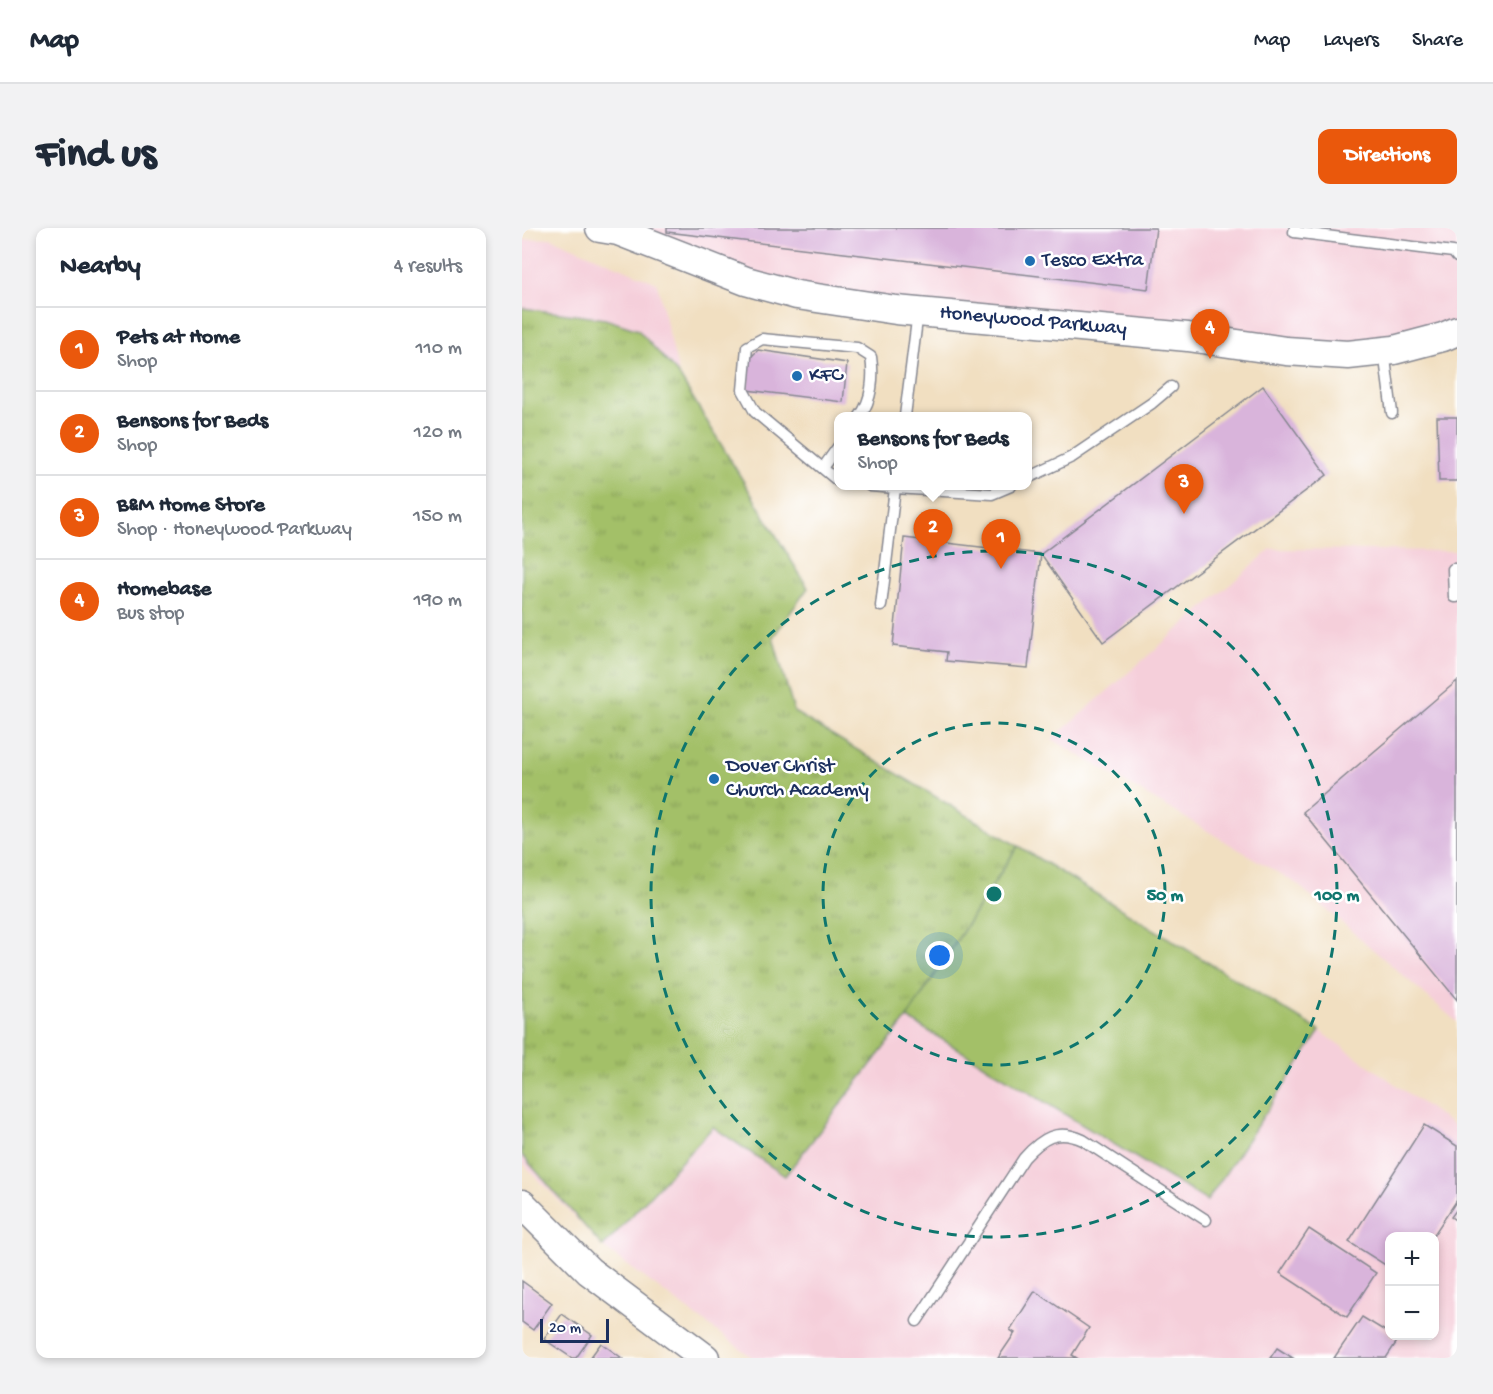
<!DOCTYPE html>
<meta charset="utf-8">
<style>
body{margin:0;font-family:"Gochi Hand",sans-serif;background:#f2f2f3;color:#1f2937}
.controls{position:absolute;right:18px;bottom:18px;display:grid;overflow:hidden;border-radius:12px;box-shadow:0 3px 9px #0003}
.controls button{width:54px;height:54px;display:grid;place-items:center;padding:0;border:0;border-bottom:2px solid #e0e1e3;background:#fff;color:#1f2937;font:30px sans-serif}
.scale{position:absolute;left:18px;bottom:15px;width:69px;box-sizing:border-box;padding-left:6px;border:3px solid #1b2f5e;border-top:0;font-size:16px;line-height:21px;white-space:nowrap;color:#1b2f5e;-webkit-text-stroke:4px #fff;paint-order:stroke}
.you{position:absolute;left:418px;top:728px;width:21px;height:21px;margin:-15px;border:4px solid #fff;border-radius:50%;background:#1a73e8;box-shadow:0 0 0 9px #1a73e833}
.badge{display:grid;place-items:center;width:39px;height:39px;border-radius:50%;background:#ea580c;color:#fff;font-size:20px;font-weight:700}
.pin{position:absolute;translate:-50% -50px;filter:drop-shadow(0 2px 3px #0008)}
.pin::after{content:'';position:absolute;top:32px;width:21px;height:18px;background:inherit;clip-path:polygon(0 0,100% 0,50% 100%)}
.popup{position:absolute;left:312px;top:184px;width:198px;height:78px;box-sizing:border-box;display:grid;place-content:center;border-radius:12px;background:#fff;filter:drop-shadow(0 2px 4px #0005);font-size:20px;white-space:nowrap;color:#747a83}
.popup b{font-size:22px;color:#1f2937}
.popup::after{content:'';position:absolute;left:50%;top:100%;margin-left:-12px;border:12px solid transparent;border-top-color:#fff}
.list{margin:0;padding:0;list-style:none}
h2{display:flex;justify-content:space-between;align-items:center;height:78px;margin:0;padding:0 24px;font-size:26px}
h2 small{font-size:20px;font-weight:400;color:#747a83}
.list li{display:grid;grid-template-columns:39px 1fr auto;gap:18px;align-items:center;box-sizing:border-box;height:84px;padding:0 24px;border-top:2px solid #e0e1e3}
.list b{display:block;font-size:22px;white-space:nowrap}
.list p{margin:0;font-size:20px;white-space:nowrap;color:#747a83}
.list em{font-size:20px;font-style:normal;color:#747a83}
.map{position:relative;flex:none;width:935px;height:1130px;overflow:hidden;border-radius:12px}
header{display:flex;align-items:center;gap:36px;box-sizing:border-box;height:84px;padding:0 30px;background:#fff;border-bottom:2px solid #e0e1e3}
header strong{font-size:28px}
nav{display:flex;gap:33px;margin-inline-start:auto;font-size:21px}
.intro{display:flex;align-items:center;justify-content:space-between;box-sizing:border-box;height:144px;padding:0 36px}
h1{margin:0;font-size:42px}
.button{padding:15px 27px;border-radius:12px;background:#ea580c;color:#fff;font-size:21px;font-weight:700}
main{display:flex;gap:36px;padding:0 36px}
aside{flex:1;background:#fff;border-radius:12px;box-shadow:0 3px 9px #0003}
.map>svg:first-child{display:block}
</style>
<header>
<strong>Map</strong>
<nav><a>Map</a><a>Layers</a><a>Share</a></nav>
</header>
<div class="intro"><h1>Find us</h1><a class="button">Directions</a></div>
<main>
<aside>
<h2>Nearby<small>4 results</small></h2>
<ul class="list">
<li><span class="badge">1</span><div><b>Pets at Home</b><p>Shop</p></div><em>110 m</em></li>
<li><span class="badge">2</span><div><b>Bensons for Beds</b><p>Shop</p></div><em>120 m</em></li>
<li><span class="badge">3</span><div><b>B&amp;M Home Store</b><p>Shop · Honeywood Parkway</p></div><em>150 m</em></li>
<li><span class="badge">4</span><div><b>Homebase</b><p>Bus stop</p></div><em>190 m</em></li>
</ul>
</aside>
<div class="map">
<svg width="935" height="1130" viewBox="0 0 935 1130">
<defs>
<pattern id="grass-tufts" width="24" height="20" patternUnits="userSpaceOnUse" patternTransform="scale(1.5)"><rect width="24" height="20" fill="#a3c067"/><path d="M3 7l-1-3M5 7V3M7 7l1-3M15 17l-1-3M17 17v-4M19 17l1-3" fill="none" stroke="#849c58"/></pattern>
</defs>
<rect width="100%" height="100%" fill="#fff"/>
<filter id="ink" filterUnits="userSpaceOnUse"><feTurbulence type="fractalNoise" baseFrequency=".0167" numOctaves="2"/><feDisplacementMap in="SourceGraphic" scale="12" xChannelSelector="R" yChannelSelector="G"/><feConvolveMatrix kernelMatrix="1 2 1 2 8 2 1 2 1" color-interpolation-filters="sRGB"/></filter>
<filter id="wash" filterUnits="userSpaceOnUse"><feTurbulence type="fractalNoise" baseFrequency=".008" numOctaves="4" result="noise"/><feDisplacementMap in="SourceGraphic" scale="24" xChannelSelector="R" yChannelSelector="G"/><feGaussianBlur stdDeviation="1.35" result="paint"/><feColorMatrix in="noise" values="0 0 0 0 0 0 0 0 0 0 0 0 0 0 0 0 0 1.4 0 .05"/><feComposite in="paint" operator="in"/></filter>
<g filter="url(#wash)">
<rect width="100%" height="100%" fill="#f1dfc1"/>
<!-- built -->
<g fill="#f5cfda" fill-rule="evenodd">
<path d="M122,0H935V103L872,122L275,67Z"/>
<path d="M29,10L135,55L157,147L286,360L251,409L272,484L496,618L798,803L935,900V1130H231L81,1019L0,934V12ZM868,1008H912V1108H868Z"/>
<path d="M749,321L935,323V794L775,656L530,511Z"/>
</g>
<!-- grass -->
<path fill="url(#grass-tufts)" stroke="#5f7862" stroke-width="1.5" d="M0,80L83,91L116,102L157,147L286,360L251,409L272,484L496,618L385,790L263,948L191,899L81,1019L0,927Z"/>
<!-- pitch -->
<path fill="#a3c067" stroke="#5f7862" stroke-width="1.5" d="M496,618L798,803L685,973L385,790Z"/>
<g id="blocks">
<!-- building -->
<g fill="#d9b4db">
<path d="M145,0H634L626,61L145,4Z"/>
<path d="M236,122L325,135L321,174L225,162L227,131Z"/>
<path d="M741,158L805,247L581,414L519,326Z"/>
<path d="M915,189H935V253H917Z"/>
<path d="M382,310L519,326L506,440L424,433L425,424L371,418Z"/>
<path d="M935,453V772L781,584Z"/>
<path d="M902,897L935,918V972L911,1008H868V1040L827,1014Z"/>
<path d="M935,981V993L929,989Z"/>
<path d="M787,1001L854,1045L825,1089L758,1045Z"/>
<path d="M0,1053L30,1075L11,1102L0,1094Z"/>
<path d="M513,1063L567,1100L550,1127L555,1130H476L493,1105L488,1102Z"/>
<path d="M40,1086L70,1107L54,1130H50L22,1111Z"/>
<path d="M840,1089L868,1106V1108L876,1112L864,1130H812Z"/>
<path d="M79,1115L100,1130H68Z"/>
<path d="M755,1120L771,1130H748Z"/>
</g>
</g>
</g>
<g filter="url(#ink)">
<use href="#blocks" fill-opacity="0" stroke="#868790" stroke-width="1.5"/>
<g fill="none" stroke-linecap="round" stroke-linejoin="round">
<!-- lane casing -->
<g stroke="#868790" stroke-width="13">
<g id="lane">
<path d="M773,0L772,4L931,24L935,29"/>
<path d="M862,123L870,185"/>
<path d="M383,188L396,84"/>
<path d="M301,240L316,219"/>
<path d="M506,250L550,229L630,175L649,159"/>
<path d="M316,253L233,184L221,162L225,119L240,111L335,120L349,129C352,149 350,172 338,188"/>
<path d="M348,258L373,260L359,378"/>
<path d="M374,258L373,260L470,266L489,258"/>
<path d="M935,341H931L932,369H935"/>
<path d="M395,1093L502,930C520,910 535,900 561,912L684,992"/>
</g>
</g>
<!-- secondary casing -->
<g stroke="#868790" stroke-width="31">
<g id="secondary">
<path d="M78,0L96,3L224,53L275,67L374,82L666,109L764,123L826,127L872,122L921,109L935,103"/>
<path d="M0,976L67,1043L183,1130"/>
</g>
</g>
<!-- lane -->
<use href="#lane" stroke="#fff" stroke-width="10"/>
<!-- secondary -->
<use href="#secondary" stroke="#fff" stroke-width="28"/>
</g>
</g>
<!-- distance rings -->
<g fill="none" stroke="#0f766e" stroke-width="3" stroke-dasharray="10 8">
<circle cx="472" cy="666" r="171"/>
<circle cx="472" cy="666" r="343"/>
</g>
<!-- markers -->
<g fill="#1f6fb2" stroke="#fff" stroke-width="2">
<circle cx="508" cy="33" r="6"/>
<circle cx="275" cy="148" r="6"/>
<circle cx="192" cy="551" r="6"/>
</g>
<g text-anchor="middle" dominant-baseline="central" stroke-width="5" stroke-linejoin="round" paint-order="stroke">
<!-- poi labels -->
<g font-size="21" fill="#1b2f5e" stroke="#fff" text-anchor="start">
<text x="520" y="33">Tesco Extra</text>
<text x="287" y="148">KFC</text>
<text x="204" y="539">Dover Christ<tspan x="204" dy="24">Church Academy</tspan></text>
</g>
<!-- street labels -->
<g font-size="21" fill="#1b2f5e" stroke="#fff">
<text transform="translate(511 94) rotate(5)">Honeywood Parkway</text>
</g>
</g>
<circle cx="472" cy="666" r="9" fill="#0f766e" stroke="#fff" stroke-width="3"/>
<g font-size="18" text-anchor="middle" font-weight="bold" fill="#0f766e" stroke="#fff" stroke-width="5" stroke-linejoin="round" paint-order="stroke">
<text x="643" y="672">50 m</text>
<text x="815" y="672">100 m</text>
</g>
</svg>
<div class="controls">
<button>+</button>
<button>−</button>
</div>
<div class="scale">20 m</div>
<div class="you"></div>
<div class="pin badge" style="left:479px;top:341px">1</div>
<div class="pin badge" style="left:411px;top:331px">2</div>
<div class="popup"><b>Bensons for Beds</b>Shop</div>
<div class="pin badge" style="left:662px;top:286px">3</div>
<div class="pin badge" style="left:688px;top:131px">4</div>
</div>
</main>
